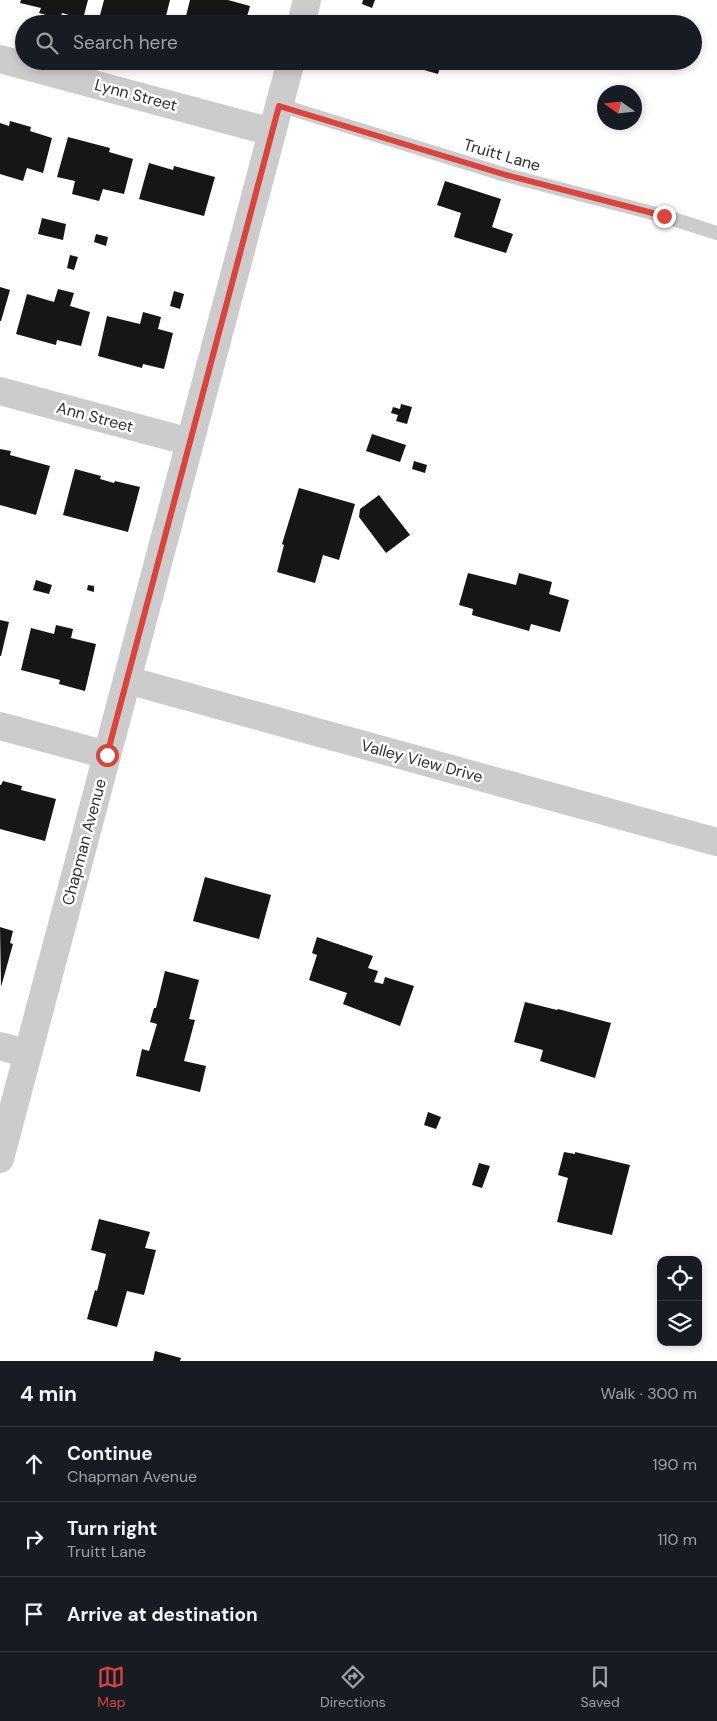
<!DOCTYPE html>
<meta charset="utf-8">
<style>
body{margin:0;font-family:"DM Sans",sans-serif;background:#242831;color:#f1f3f6}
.controls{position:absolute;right:15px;bottom:15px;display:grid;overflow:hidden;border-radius:10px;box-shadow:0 2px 8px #0003}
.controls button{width:45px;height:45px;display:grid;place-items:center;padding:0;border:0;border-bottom:1px solid #363941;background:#171b24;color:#f1f3f6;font:25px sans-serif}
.compass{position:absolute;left:597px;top:85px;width:45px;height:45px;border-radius:50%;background:#171b24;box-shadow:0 2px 8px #0003;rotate:284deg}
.stop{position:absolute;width:15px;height:15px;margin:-11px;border:4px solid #da443c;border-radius:50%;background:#fff}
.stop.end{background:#da443c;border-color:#fff;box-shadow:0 1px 5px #0008}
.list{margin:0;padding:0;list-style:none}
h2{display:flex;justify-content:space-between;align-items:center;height:65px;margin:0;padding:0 20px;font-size:21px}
h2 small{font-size:16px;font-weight:400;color:#9ea1a6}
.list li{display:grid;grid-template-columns:32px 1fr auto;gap:15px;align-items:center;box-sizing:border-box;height:75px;padding:0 20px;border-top:1px solid #363941}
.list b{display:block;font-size:19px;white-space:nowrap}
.list p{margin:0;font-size:16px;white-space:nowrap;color:#9ea1a6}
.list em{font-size:16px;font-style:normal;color:#9ea1a6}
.icon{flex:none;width:28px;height:28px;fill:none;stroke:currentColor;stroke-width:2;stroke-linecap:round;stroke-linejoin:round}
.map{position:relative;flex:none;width:717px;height:1361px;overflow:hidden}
.search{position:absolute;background:#171b24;box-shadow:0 2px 8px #0003;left:15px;right:15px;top:15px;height:55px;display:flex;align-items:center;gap:12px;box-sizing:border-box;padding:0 18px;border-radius:28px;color:#9ea1a6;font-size:19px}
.sheet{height:290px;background:#171b24}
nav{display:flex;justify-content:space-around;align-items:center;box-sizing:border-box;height:70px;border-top:1px solid #363941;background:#171b24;font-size:14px;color:#9ea1a6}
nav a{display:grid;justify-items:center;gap:2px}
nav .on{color:#da443c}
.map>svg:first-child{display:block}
</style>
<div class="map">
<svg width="717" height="1361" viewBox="0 0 717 1361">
<rect width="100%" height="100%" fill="#fff"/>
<!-- building -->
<g fill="#161616">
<path d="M21,0H88L83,19L62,13L60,19L39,13L41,8L20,3Z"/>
<path d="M104,0H170L164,24H101L98,23Z"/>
<path d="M190,0H228L250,6L245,24H184Z"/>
<path d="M363,0H375L372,8L362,4Z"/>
<path d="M386,16L393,19L392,24L383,23Z"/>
<path d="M404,61H442L438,74L403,64Z"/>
<path d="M10,121L31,127L30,131L52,138L43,173L27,168L23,181L0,174V123L9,126Z"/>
<path d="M68,137L110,148L109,152L133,159L124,194L103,189L99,201L72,194L75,181L57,177Z"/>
<path d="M149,163L173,170L174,166L215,177L204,216L139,199Z"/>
<path d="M445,181L501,199L492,227L513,234L506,253L454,237L461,213L437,205Z"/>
<path d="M42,218L66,224L63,240L38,234Z"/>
<path d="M96,234L108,237L106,246L94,242Z"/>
<path d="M70,255L78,257L74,270L67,268Z"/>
<path d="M0,287L10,290L1,321H0Z"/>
<path d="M58,289L74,293L70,306L90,312L81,346L57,340L56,345L16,334L27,294L54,302Z"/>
<path d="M174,291L184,294L180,309L170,306Z"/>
<path d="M143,312L161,317L158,329L173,333L164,369L143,364L142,368L98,356L107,316L140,324Z"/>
<path d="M401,404L412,407L407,424L396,421L398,415L391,413L393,407L400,409Z"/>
<path d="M372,434L406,445L400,462L366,451Z"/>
<path d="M0,449L11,451L10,455L50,466L36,515L0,505Z"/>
<path d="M414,461L427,465L425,473L412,469Z"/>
<path d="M75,469L101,476L100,479L114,483L115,481L140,487L128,532L63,515Z"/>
<path d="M299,488L355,504L339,560L323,555L315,583L277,572L284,545L282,544Z"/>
<path d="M379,495L410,535L386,553L359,517L360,509Z"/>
<path d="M468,573L516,585L519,573L552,582L549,594L569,600L560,632L531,624L529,631L472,615L473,609L459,605Z"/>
<path d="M36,580L52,585L49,594L33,590Z"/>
<path d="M88,585L94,586V592L87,590Z"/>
<path d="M0,620L9,622L1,656H0Z"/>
<path d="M56,625L73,629L71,638L96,644L85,691L59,684L60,680L21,670L31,628L54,634Z"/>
<path d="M3,781L22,786L21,790L56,799L45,841L0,829V785H1Z"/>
<path d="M205,877L271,895L259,939L193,921Z"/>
<path d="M0,927L13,931L10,943L13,944L1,987Z"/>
<path d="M317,937L373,956L368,968L378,971L374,982L383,984L385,977L414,986L400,1026L343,1004L347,993L309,980L317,955L312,953Z"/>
<path d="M165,971L199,980L189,1019L195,1020L184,1061L206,1066L200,1092L136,1076L142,1049L149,1051L157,1024L150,1022L154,1008H156Z"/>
<path d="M525,1002L557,1010L558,1009L611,1023L595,1078L540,1061L543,1050L514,1042Z"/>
<path d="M428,1112L441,1117L436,1129L424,1125Z"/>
<path d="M564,1152L575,1154V1152L630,1165L612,1235L557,1222L568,1178L558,1175Z"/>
<path d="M479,1163L490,1166L482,1188L472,1185Z"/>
<path d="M99,1219L150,1232L145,1248L156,1250L144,1295L127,1291L117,1327L87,1319L95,1290L97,1291L106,1254L91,1250Z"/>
<path d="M155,1351L181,1358L180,1361H153Z"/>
</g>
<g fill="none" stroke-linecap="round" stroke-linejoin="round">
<!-- service -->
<path stroke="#ccc" stroke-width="14" d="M279,105L506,175L664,216L717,233"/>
<!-- minor -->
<g stroke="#ccc" stroke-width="28">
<path d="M0,59L272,132"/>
<path d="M0,391L190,442"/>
<path d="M127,680L717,842"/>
<path d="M0,726L107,755"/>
<path d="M0,1046L28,1054"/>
</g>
<!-- tertiary -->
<g stroke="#ccc" stroke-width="28">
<path d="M301,24L307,0"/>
<path d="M0,1159L291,61"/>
</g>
</g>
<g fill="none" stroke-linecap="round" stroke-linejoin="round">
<!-- route -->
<path stroke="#da443c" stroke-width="6" d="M107,755L279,106L506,175L664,216"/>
</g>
<g text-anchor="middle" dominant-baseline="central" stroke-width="5" stroke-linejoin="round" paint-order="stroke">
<!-- street labels -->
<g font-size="16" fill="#2f2f2f" stroke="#fff">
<text transform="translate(136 95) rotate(15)">Lynn Street</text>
<text transform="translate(502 155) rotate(16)">Truitt Lane</text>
<text transform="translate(95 417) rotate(15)">Ann Street</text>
<text transform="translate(422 761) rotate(15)">Valley View Drive</text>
<text transform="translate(84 842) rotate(-75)">Chapman Avenue</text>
</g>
</g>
</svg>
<div class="controls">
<button><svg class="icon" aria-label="locate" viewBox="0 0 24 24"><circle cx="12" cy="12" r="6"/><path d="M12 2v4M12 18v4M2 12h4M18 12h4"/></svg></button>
<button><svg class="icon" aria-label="layers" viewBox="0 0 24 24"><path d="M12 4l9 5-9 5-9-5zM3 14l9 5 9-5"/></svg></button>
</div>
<svg class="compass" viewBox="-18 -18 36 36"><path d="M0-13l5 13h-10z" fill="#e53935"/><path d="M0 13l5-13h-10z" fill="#9ea1a6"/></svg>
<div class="stop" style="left:107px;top:755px"></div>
<div class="stop end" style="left:664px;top:216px"></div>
<div class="search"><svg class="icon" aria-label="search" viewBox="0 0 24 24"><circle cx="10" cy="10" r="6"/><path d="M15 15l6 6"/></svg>Search here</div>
</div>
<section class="sheet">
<h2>4 min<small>Walk · 300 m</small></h2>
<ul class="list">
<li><svg class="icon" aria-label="ahead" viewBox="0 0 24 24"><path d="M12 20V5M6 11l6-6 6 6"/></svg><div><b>Continue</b><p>Chapman Avenue</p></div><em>190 m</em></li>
<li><svg class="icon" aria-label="right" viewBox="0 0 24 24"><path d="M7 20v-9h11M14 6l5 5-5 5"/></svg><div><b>Turn right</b><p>Truitt Lane</p></div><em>110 m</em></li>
<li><svg class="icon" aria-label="arrive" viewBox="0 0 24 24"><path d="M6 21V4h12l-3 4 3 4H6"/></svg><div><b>Arrive at destination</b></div></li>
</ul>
</section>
<nav>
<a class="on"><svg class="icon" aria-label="map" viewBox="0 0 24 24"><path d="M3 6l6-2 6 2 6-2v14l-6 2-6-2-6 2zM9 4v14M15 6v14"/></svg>Map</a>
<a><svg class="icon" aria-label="directions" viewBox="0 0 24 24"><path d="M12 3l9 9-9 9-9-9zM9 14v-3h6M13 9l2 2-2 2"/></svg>Directions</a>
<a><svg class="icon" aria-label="saved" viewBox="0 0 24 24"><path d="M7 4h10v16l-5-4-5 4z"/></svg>Saved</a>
</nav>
